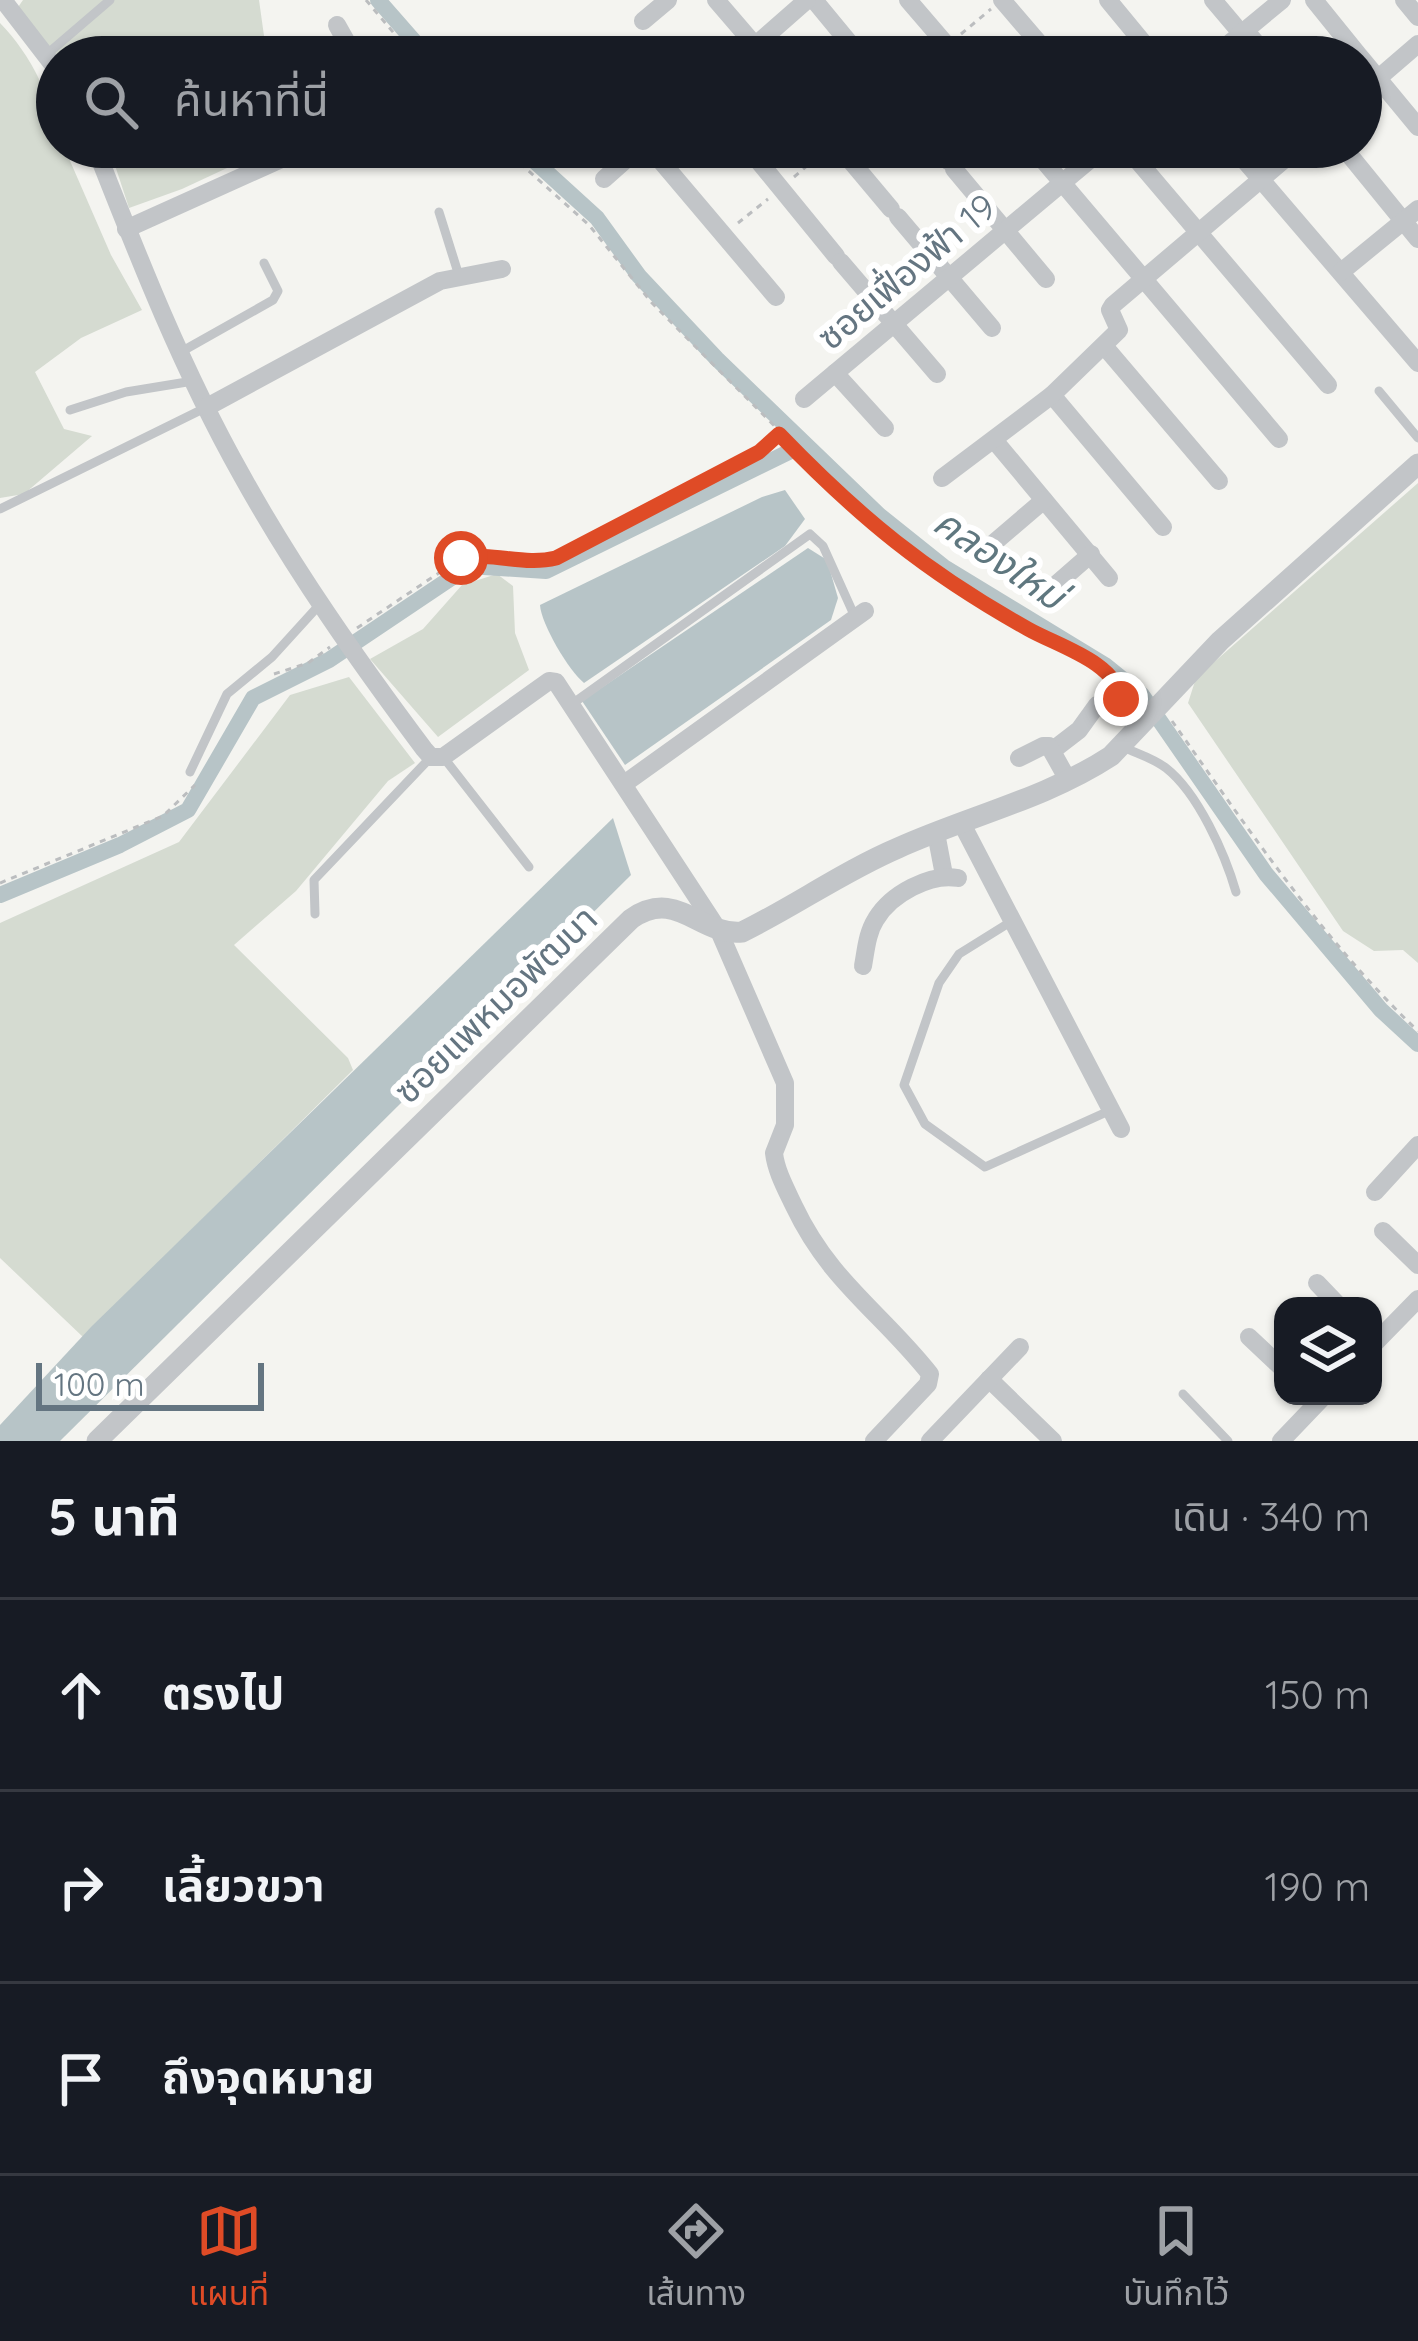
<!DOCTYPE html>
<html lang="th">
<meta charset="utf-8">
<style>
body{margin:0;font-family:Quicksand,"Noto Sans Thai",sans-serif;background:#242831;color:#f1f3f6}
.controls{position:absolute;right:36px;bottom:36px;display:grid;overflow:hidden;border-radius:24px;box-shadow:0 3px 9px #0004}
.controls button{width:108px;height:108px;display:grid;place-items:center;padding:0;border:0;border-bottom:3px solid #363941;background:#171b24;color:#f1f3f6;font:60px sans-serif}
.scale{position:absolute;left:36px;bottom:30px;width:228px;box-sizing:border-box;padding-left:12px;border:6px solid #647581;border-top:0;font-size:33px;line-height:42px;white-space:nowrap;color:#647581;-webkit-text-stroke:9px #fff;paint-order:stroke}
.stop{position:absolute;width:36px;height:36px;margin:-27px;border:9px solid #df4b26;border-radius:50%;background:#fff}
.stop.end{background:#df4b26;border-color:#fff;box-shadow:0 3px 12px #0008}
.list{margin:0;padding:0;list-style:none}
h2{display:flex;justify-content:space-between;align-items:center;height:156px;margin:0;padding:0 48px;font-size:51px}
h2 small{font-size:39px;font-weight:400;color:#9ea1a6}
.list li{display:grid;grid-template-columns:78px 1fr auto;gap:36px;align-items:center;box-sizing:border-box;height:192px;padding:0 48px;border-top:3px solid #363941}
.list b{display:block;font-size:45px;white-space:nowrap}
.list em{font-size:39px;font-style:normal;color:#9ea1a6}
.icon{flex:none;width:66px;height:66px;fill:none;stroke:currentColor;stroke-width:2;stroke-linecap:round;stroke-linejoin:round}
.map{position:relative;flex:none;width:1418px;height:1441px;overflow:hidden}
.search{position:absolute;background:#171b24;box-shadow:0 3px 9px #0004;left:36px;right:36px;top:36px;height:132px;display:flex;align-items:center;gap:30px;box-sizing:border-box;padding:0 42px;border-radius:66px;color:#9ea1a6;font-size:45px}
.sheet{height:732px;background:#171b24}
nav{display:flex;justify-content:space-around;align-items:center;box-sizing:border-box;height:168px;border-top:3px solid #363941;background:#171b24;font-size:33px;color:#9ea1a6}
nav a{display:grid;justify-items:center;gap:6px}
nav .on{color:#df4b26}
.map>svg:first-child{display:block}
</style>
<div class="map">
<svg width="1418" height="1441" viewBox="0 0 1418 1441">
<rect width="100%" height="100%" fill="#f4f4f0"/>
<!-- green -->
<g fill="#d5dbd1">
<path d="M23,0H259L265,43L319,52L324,57H57L14,13Z"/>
<path d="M0,23C30,53 57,105 57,147H64L111,255L142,310L81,338L35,372L64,429L92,436L24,494L0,498Z"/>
<path d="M109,147H272L182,189L129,208Z"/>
<path d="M1418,483V963L1403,950L1374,951L1343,931L1188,703L1196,678Z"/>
<path d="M497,574L513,586L515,633L529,670L438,737L370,659L423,629L462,585Z"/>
<path d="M349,677L415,763L388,781L296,891L234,945L348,1058L353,1070L83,1337L0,1258V923L179,842L290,695Z"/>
</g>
<!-- water -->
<g fill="#b7c4c7">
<path d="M785,490L805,519L785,546L584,683C569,671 541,624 540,605L762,497Z"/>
<path d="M808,548L827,560L838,598L831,620L625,765L582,701Z"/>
<path d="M613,818L631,875L60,1441H0V1425L91,1327Z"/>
</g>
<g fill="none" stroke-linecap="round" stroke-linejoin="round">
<!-- canal -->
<g stroke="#b7c4c7" stroke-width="16">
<path d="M378,0L428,57"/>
<path d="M519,147L597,218L639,276L717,359L879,515L944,567L1105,665L1142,695L1266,874L1381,1010L1418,1044"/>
<path d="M0,895L120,845L188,810L253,698L329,660L469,566L546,571L803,445"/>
</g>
<!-- path -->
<g stroke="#bbbdbf" stroke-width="3" stroke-dasharray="6 6" stroke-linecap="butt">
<path d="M366,0L414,57"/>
<path d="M961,34L991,9"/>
<path d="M502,147L589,225L652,303L886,538L939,576L1116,681L1123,716"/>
<path d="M794,177L823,152"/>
<path d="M738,223L768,199"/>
<path d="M357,628L461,558C494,552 524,566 556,558L759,452L779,433"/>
<path d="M274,674L308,663L330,647"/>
<path d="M1172,721C1247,827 1323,941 1418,1031"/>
<path d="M0,883L163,816L195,785"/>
</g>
<!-- service -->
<g stroke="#c2c5c8" stroke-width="9">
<path d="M46,55L110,0"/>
<path d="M439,212L460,279"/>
<path d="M179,353L273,300L278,291L264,263"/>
<path d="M1379,391L1418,438"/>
<path d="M70,410L126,392L193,381"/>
<path d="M0,509L207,407"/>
<path d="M572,704L810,534L823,546L855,617"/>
<path d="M1123,747C1138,754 1153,758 1166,768C1198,793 1225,854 1236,892"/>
<path d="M444,758L529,867"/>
<path d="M190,772L227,694L272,657L322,602"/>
<path d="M315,914L314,880L431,757"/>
<path d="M1012,921L959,954L939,983L904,1085L925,1124L985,1167L1111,1110"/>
<path d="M1183,1394L1228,1441"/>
</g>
<!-- minor -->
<g stroke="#c2c5c8" stroke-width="18">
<path d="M3,0L57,70"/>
<path d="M716,0L765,57"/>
<path d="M814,0L861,57"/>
<path d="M908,0L957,57"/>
<path d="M1002,0L1051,57"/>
<path d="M1108,0L1155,57"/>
<path d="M1213,0L1235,26"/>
<path d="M1314,0L1360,57"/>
<path d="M1404,0L1418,17"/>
<path d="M643,21L668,0"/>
<path d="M337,25L355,57"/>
<path d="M1245,30L1268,57"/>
<path d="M742,57L807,0"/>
<path d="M1213,57L1282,0"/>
<path d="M1361,58L1418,127"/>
<path d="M1361,93L1418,44"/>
<path d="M95,147C139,259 182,369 241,474C294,570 359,662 424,749L431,757H443L549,681L556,682L719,931L785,1083V1125L774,1153C776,1171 786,1189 794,1206C830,1282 881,1312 930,1374L928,1384L874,1441"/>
<path d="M649,147L776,297"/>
<path d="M747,147L836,256"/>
<path d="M839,147L891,209"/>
<path d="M936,147L948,161"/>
<path d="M1032,147L1279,439"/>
<path d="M1126,147L1328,385"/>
<path d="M1233,147L1418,363"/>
<path d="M1343,147L1418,239"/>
<path d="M954,169L1046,279"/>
<path d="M604,179L640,147"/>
<path d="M898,217L992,328"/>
<path d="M126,229L308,147"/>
<path d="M841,262L937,374"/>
<path d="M1341,272L1418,209"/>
<path d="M1105,347L1219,481"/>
<path d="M835,373L885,428"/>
<path d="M1052,395L1163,527"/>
<path d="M804,399L1105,147"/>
<path d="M207,407L440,281L502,269"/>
<path d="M994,440L1109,578"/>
<path d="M942,478L1052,395L1119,330L1110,310L1113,305L1299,147"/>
<path d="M982,553L1044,500"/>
<path d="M1044,595L1091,554"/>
<path d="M1053,750L1079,730L1097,705"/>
<path d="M1019,758L1043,746H1049L1068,780"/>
<path d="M624,784L865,611"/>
<path d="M962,824L1121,1129"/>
<path d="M936,833L944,875"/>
<path d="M863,966C866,950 867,933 876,919C891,894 930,873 958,878"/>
<path d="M1375,1192L1418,1145"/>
<path d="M1383,1231L1418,1265"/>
<path d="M1317,1283L1339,1306"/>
<path d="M1249,1337L1283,1369"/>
<path d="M1373,1345L1418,1299"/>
<path d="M989,1379L1053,1441"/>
<path d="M930,1441L1020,1347"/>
<path d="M1281,1441L1324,1396"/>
</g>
<!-- tertiary -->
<path stroke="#c2c5c8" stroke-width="21" d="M97,1441L631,919C677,887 699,936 742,932C795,906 844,871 898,848C969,816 1045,799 1111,756L1220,641L1418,464"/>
</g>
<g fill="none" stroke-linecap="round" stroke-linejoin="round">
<!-- route -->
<path stroke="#df4b26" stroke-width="15" d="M461,558C494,552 524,566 556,558L759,452L779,434C860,518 926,572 1028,629C1058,646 1116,662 1121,699"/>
</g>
<g text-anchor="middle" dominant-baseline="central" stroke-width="12" stroke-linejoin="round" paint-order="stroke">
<!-- street labels -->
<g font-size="36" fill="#647581" stroke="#fff">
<text transform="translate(906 271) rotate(-40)">ซอยเฟื่องฟ้า 19</text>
<text transform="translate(495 1004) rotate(-44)">ซอยแพหมอพัฒนา</text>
</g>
<!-- water labels -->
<g font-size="39" font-style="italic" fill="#5f777f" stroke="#fff">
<text transform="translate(1000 558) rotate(34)">คลองใหม่</text>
</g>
</g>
</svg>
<div class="controls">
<button><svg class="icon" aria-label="layers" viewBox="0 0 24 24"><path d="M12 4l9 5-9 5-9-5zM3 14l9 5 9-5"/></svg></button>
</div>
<div class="scale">100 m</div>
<div class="stop" style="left:461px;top:558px"></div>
<div class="stop end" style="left:1121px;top:699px"></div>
<div class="search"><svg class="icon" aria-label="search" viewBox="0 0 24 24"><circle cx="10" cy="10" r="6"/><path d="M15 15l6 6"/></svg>ค้นหาที่นี่</div>
</div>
<section class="sheet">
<h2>5 นาที<small>เดิน · 340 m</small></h2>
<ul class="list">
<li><svg class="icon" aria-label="ahead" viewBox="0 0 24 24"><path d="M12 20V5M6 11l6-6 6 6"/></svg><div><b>ตรงไป</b></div><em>150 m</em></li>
<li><svg class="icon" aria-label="right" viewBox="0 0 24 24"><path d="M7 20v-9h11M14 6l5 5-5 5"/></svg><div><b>เลี้ยวขวา</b></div><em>190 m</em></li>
<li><svg class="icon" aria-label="arrive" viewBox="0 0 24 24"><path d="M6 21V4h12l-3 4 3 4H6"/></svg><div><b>ถึงจุดหมาย</b></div></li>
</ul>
</section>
<nav>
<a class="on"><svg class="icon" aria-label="map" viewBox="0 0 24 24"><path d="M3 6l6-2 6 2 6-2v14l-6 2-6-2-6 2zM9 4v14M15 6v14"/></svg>แผนที่</a>
<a><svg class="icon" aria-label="directions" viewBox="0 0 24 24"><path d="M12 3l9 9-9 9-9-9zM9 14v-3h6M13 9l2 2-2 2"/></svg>เส้นทาง</a>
<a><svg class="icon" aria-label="saved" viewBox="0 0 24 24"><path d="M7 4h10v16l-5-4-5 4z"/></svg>บันทึกไว้</a>
</nav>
